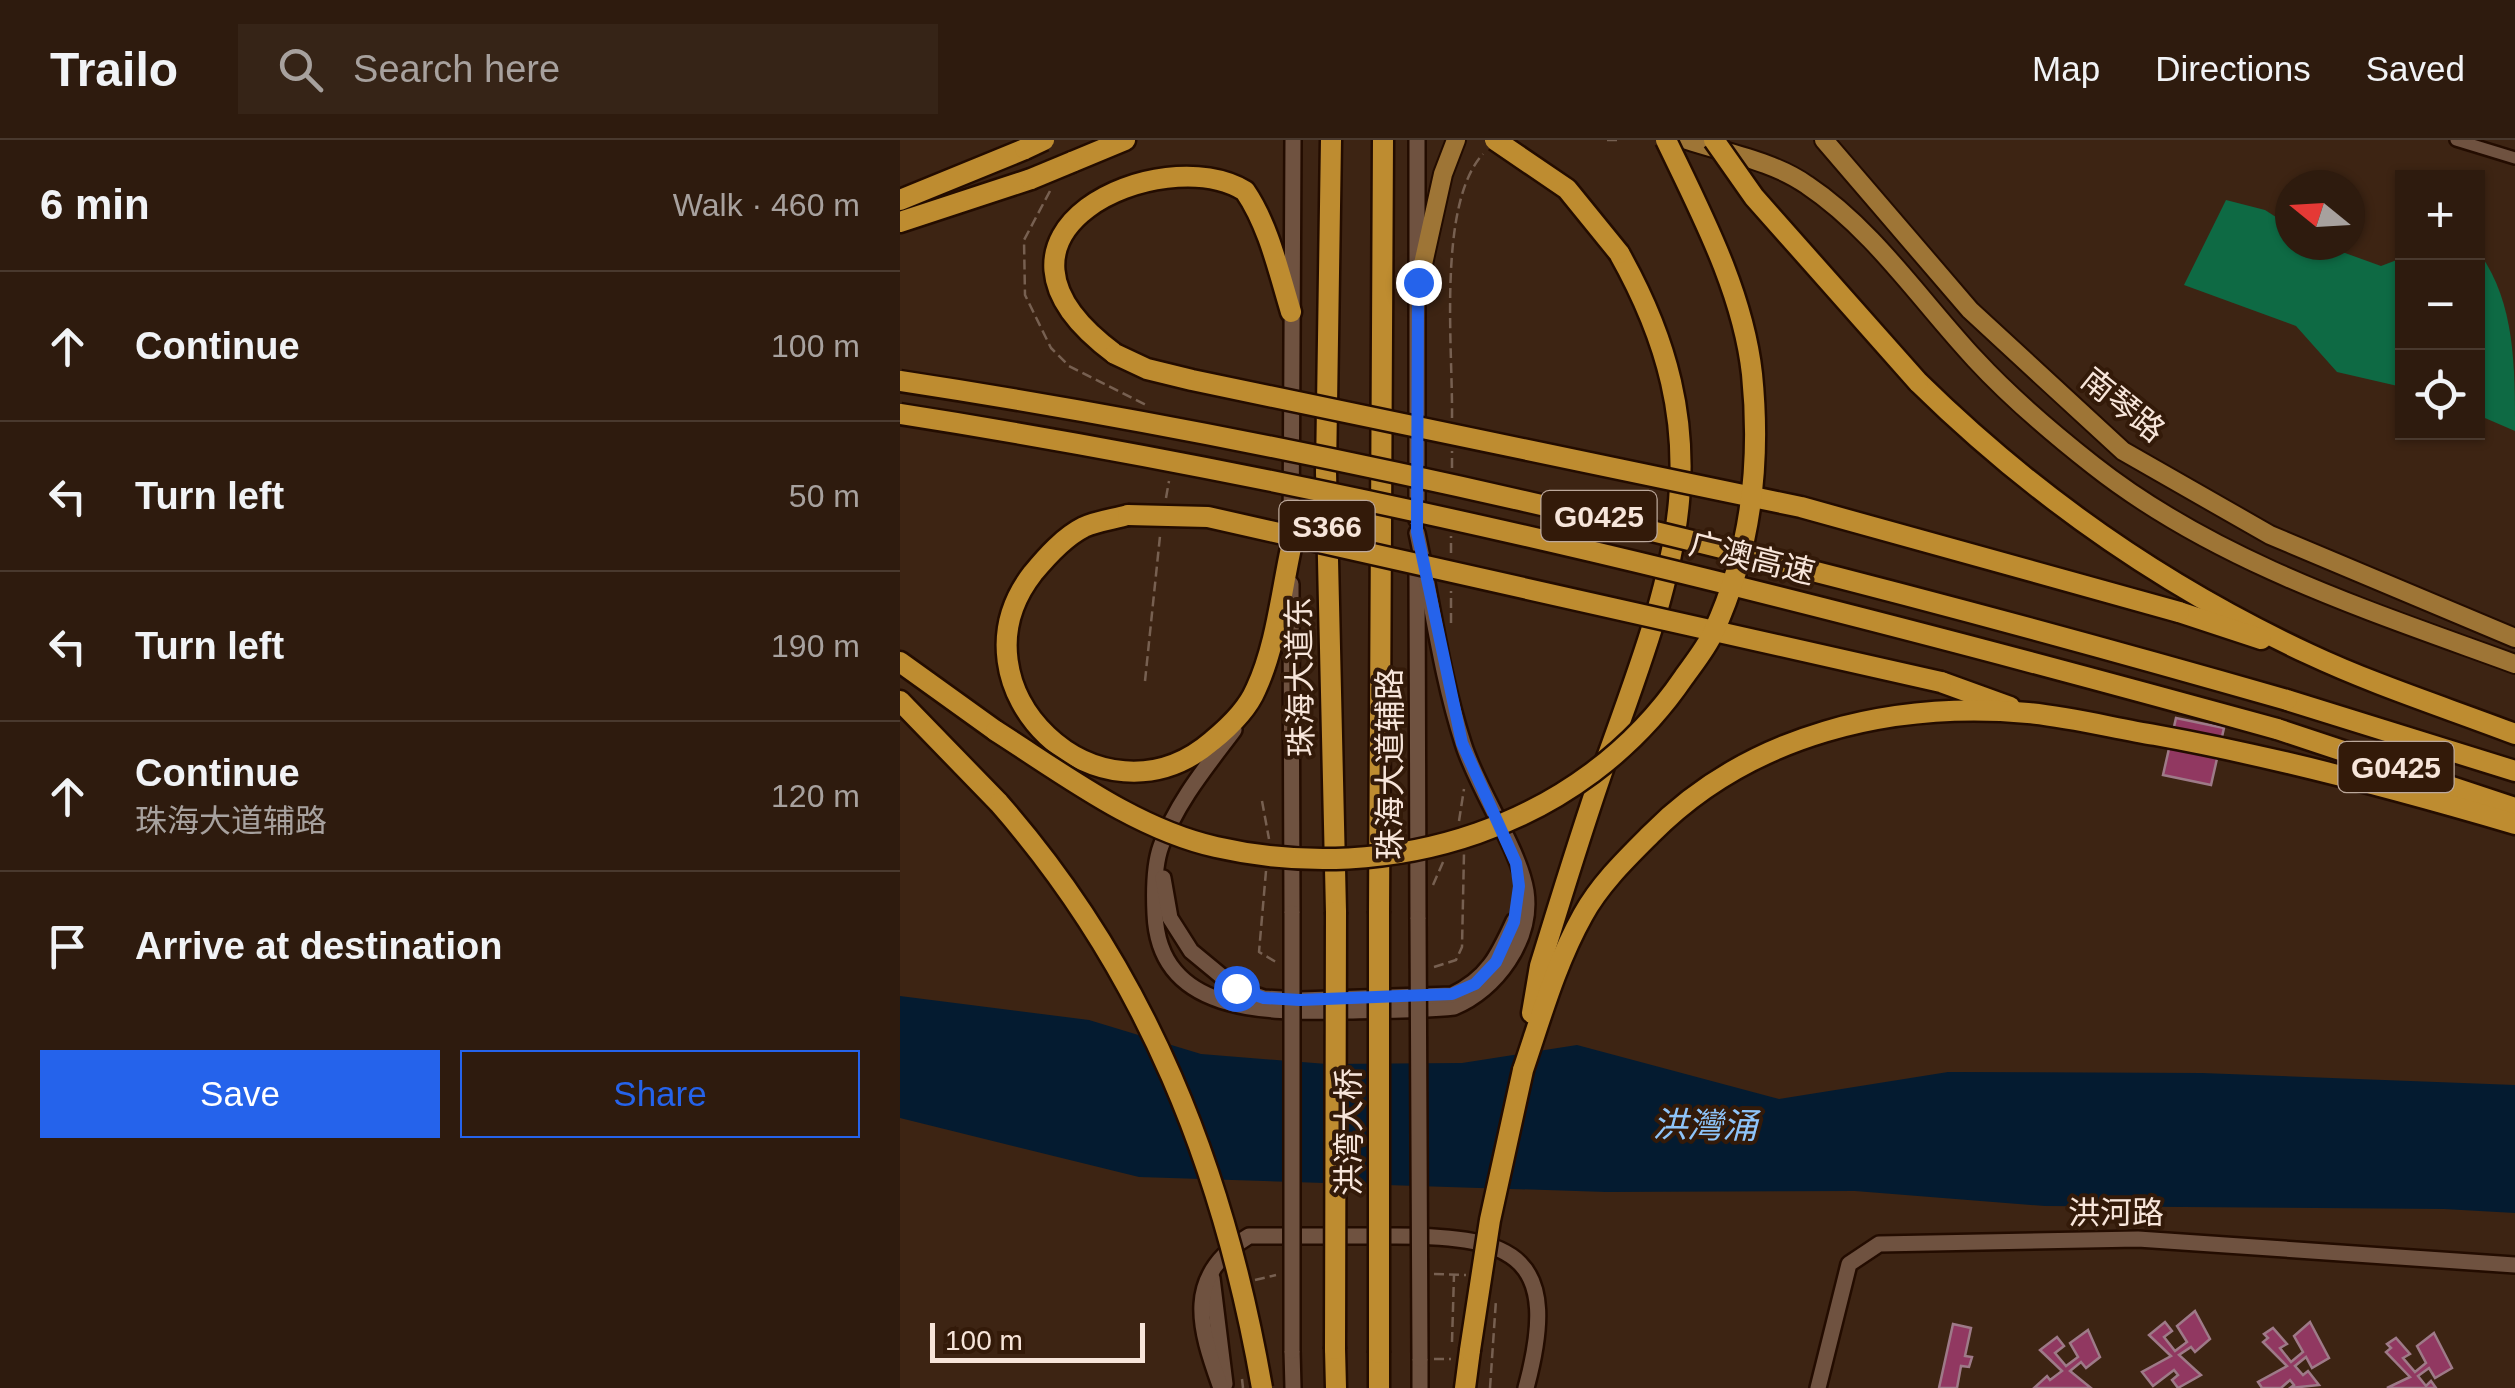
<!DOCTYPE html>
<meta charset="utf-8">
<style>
body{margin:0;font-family:Arial,"Noto Sans SC",sans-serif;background:#362417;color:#f1f3f6}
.controls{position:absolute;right:30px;top:30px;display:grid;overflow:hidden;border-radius:0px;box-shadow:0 2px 8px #0004}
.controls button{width:90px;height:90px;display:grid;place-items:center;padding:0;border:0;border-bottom:2px solid #49392e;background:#2e1b0e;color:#f1f3f6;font:50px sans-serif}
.compass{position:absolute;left:1375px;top:30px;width:90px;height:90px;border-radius:50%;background:#2e1b0e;box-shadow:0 2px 8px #0004;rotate:288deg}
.scale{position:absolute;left:30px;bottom:25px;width:215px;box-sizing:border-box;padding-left:10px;border:5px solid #f7e5da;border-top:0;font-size:28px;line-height:35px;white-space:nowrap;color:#f7e5da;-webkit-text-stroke:8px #331a09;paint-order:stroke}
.stop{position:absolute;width:30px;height:30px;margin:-22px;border:8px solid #2563eb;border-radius:50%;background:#fff}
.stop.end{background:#2563eb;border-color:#fff;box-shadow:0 2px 10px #0008}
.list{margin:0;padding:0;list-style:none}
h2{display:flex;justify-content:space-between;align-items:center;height:130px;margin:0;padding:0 40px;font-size:42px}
h2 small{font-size:32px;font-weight:400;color:#a7a19e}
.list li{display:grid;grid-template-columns:65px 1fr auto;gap:30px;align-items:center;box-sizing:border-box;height:150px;padding:0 40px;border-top:2px solid #49392e}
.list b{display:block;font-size:38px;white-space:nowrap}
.list p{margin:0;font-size:32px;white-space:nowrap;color:#a7a19e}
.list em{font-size:32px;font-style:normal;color:#a7a19e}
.actions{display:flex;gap:20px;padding:30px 40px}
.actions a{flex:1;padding:22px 0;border:2px solid #2563eb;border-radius:0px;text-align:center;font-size:35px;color:#2563eb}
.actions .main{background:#2563eb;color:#fff}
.icon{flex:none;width:55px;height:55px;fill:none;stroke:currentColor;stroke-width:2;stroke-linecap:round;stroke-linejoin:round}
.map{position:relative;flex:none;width:1615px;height:1248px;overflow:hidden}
header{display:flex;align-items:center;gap:60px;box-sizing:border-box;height:140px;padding:0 50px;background:#2e1b0e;border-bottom:2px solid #49392e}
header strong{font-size:48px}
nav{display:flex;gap:55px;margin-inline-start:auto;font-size:35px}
.search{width:700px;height:90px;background:#362417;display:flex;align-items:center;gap:25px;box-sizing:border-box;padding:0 35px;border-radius:0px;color:#a7a19e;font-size:38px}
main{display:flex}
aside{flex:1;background:#2e1b0e}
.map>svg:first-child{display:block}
</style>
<header>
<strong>Trailo</strong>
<div class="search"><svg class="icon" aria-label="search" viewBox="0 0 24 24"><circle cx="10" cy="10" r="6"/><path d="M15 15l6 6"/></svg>Search here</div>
<nav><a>Map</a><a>Directions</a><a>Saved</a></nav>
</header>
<main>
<aside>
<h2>6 min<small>Walk · 460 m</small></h2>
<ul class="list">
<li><svg class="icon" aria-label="ahead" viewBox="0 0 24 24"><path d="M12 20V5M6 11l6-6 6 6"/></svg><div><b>Continue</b></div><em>100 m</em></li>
<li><svg class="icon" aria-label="left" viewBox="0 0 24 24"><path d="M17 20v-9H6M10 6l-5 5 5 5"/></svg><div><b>Turn left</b></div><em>50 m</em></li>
<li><svg class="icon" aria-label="left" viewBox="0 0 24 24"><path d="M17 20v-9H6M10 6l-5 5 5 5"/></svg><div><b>Turn left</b></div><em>190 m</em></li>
<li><svg class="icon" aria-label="ahead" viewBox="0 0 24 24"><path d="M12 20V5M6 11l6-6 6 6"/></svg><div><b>Continue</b><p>珠海大道辅路</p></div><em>120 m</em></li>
<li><svg class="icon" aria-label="arrive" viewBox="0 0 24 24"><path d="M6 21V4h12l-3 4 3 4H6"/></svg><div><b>Arrive at destination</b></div></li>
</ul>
<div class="actions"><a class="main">Save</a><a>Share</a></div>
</aside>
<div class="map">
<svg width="1615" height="1248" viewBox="0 0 1615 1248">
<rect width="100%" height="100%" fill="#3d2413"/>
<!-- forest -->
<g fill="#0e6a44">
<path d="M1326,60L1365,70L1390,86V105H1423L1481,126L1502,118V247L1437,232L1396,186L1284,145Z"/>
<path d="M1578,111C1615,161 1615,225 1615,291L1578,275Z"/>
</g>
<!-- water -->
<path fill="#041b30" d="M0,856L189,880L301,914L427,924L562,923L677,905L879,959L1048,932L1302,933L1615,945V1073L1544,1069L1145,1066L955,1051L706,1052L239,1037L0,978Z"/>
<!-- building -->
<g fill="#913861" stroke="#9e7a88" stroke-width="2.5">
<path d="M1276,578L1324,588L1311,645L1263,635Z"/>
<path d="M1295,1171L1310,1199L1295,1212L1291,1207L1279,1215L1301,1235L1278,1248L1272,1240L1278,1235L1274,1230L1253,1246L1242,1232L1271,1216L1249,1195L1265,1182L1272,1191L1264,1197L1275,1211L1287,1202L1277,1186Z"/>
<path d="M1410,1182L1429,1218L1412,1228L1406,1217L1395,1226L1403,1235L1408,1231L1419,1245L1390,1248L1394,1245L1390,1240L1381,1248H1362L1358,1242L1387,1226L1363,1202L1368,1198L1364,1194L1373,1188L1387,1204L1380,1208L1391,1222L1403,1212L1394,1196Z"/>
<path d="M1053,1184L1071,1188L1065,1216L1072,1217L1069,1227L1061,1226L1057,1248H1039Z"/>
<path d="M1188,1190L1200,1217L1186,1228L1181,1222L1170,1231L1191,1248H1134L1147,1236L1150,1240L1162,1231L1140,1210L1157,1197L1164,1206L1155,1213L1166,1226L1178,1217L1170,1203Z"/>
<path d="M1534,1193L1552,1228L1535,1238L1529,1228L1518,1236L1526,1246L1531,1241L1536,1248H1487L1510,1237L1486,1212L1491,1208L1487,1204L1496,1198L1510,1214L1503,1218L1515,1232L1526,1223L1517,1206Z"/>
</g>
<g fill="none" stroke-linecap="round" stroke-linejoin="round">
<!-- street casing -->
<g stroke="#230c00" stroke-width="16">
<path id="street" d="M1556,0L1615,18"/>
</g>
<!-- secondary casing -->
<g stroke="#230c00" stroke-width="20">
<g id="secondary">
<path d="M517,0V380"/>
<path d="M391,406L393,0"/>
<path d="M517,428L518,779"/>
<path d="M391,444L392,773"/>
<path d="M334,590C307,626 276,663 261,706C254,725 254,753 255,774C259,877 373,872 447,871C483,870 518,871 554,867C596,850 633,800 626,751C619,708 577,649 563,603C541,535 532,462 517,393"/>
<path d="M263,738L270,778L291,811L337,849L364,858L400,860L552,855C587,839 598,816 614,781"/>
<path d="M312,1138L325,1244"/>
<path d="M392,1211L393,1248"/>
<path d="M520,1219V1248"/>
<path d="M321,1248C299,1187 283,1136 349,1096C398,1096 447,1096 496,1096C618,1096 661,1118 626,1248"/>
<path d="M918,1248L949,1124L979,1104L1238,1099L1615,1125"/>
</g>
</g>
<!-- primary casing -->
<g stroke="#230c00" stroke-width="22">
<g id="primary">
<path d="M787,0C826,13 873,21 907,45C973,89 1021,161 1075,219C1111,258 1151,292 1193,325C1316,422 1470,471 1615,524"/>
<path d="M924,0L1070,170L1223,311L1370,395L1615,498"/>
<path d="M519,142L543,34L556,0"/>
</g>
</g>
<!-- highway casing -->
<g stroke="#230c00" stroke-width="25">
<g id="highway">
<path d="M431,0L426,332L436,772"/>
<path d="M172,22L225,0"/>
<path d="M0,60L125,9"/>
<path d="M0,82L131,39"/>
<path d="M215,214C51,93 262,0 345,51C369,86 379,133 391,172"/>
<path d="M1018,242C1133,355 1263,446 1409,514C1475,545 1547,568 1615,594"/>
<path d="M228,375C214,379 197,381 184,387C164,397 147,416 133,433C44,547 200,697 312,601C328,588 348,568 356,549C376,506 381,454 391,408"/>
<path d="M1279,472L1361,499"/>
<path d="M0,522L96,591"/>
<path d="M1041,542L1110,567"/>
<path d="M1387,560L1615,631"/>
<path d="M0,561L99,663"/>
<path d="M1377,589L1615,668"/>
<path d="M479,771L483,0"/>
<path d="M632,873L640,826C662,755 683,685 708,615C776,427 825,301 719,113"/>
<path d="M623,930C641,877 656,823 683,775C700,744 727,718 751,694C850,594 991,561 1128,573C1170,577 1213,588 1255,595C1377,617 1496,649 1615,684"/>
<path d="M435,1209L436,1248"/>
<path d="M479,1248V1213"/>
<path d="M565,1248L570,1210"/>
</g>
</g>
<!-- path -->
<g stroke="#776051" stroke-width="2.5" stroke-dasharray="10 5" stroke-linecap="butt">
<path d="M707,0H719"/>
<path d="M150,51L124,100L125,155L151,208L169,226L246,265"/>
<path d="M552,278C553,209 537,64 583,14"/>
<path d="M552,328V311"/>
<path d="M266,358L269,341"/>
<path d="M551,413V396"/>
<path d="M551,483V451"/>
<path d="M245,541L260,396"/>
<path d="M362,661L369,699"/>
<path d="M559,681L564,649"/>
<path d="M366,731L359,812L376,822"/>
<path d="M533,745L544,720"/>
<path d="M534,827L556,820L562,807L564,713"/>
<path d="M534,1134L566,1135"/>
<path d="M355,1140L376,1135"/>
<path d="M552,1202L554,1135"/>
<path d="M534,1219H551"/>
<path d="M342,1239L343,1248"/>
<path d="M590,1248L596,1160"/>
</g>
<!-- street -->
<use href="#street" stroke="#6f5240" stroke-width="11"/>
<!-- secondary -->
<use href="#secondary" stroke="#6f5240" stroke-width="15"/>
<!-- primary -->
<use href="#primary" stroke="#9e7536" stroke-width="18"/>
<!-- highway -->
<use href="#highway" stroke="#be8c30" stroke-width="20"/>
<!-- secondary-bridge casing -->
<g stroke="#230c00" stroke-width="20" stroke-linecap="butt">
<g id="secondary-bridge">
<path d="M392,773V1211"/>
<path d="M518,779L520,1219"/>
</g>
</g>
<!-- highway-bridge casing -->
<g stroke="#230c00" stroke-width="25" stroke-linecap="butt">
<g id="highway-bridge">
<path d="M595,0L667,49L719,113"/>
<path d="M814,0L854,57L1018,242"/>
<path d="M125,9L144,0"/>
<path d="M131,39L172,22"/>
<path d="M215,214L247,229L292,240L901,367L1279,472"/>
<path d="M0,241C472,313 929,429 1387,560"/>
<path d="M0,274C468,347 921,463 1377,589"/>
<path d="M228,375L308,377L1041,542"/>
<path d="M96,591C165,635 236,689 316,707C491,747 682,687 784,537C794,523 806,508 813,493C851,411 861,323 852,234C843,152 801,73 766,0"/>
<path d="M99,663C247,832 324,1030 362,1248"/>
<path d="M435,1209L436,772"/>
<path d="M570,1210L590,1080L623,930"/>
<path d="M479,1213V771"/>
</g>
</g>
<!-- secondary-bridge -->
<use href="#secondary-bridge" stroke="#6f5240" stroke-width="15"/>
<!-- highway-bridge -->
<use href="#highway-bridge" stroke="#be8c30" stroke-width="20"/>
</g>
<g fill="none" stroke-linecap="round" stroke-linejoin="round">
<!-- route -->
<path stroke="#2563eb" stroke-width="12" d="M336,848L364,858L400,860L552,854L575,844L596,822L614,782L619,746L616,723L562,603L517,392L518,142"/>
</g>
<g text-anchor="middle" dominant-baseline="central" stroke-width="8" stroke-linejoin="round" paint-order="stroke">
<!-- shield labels -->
<g fill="#331a09" stroke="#bca89b" stroke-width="2.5">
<rect x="641.5" y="351" width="115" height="50" rx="8"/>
<rect x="379.5" y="361" width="95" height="50" rx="8"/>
<rect x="1438.5" y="602" width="115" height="50" rx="8"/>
</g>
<g font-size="30" font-weight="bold" fill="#f7e5da">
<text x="699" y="376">G0425</text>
<text x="427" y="386">S366</text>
<text x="1496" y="627">G0425</text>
</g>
<!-- street labels -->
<g font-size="32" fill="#f7e5da" stroke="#331a09">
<text transform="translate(1223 265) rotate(39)">南琴路</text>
<text transform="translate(852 418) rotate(14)">广澳高速</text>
<text transform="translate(400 537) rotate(-91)">珠海大道东</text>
<text transform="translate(490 624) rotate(-90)">珠海大道辅路</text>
<text transform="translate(449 992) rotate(-90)">洪湾大桥</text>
<text x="1216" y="1073">洪河路</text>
</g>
<!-- water labels -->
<g font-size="35" font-style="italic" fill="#8ec4f9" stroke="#331a09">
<text transform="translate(805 985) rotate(1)">洪灣涌</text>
</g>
</g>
</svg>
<div class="controls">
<button>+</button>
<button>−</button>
<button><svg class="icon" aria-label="locate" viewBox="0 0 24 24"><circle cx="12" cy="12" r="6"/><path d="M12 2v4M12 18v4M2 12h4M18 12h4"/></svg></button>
</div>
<svg class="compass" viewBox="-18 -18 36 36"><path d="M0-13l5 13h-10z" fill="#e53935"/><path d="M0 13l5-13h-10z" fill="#a7a19e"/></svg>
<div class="scale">100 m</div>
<div class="stop" style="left:336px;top:848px"></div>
<div class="stop end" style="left:518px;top:142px"></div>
</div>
</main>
